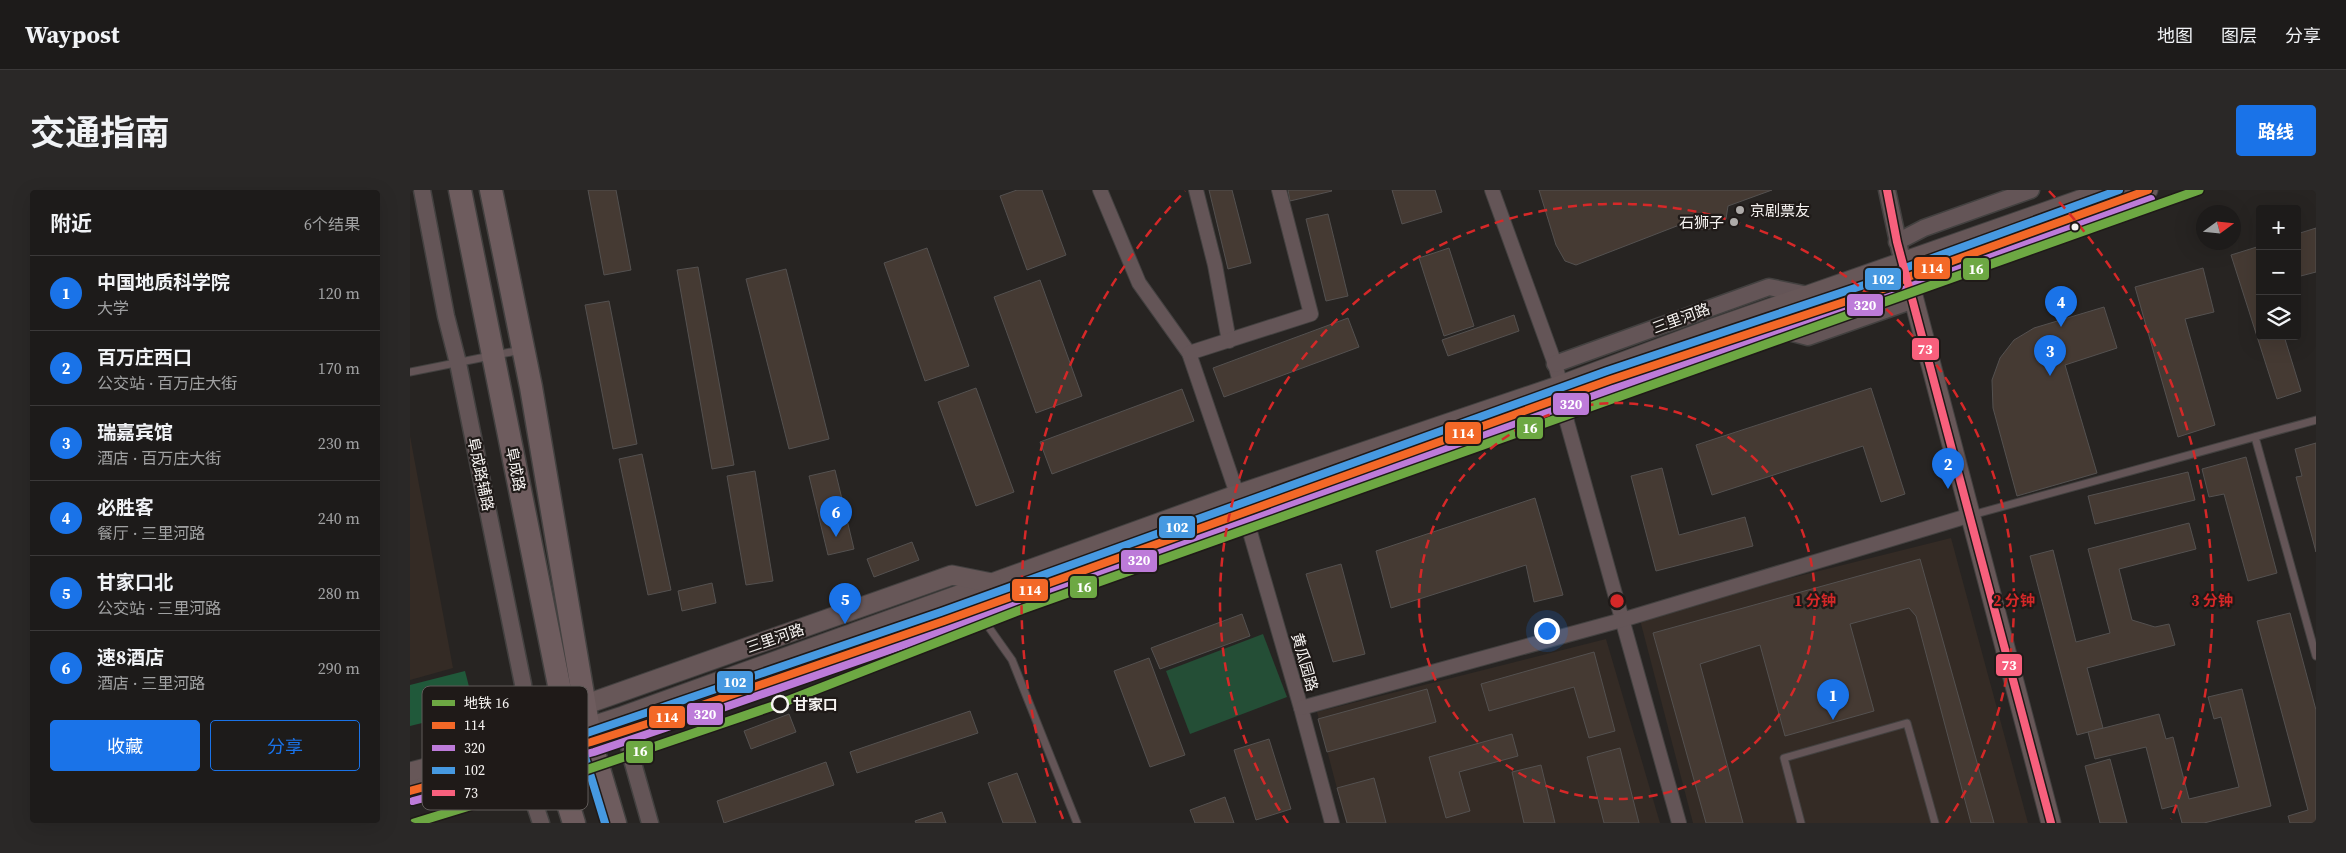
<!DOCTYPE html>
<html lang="zh">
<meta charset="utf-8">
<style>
body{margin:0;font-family:"Source Serif 4","Noto Sans SC",serif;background:#2a2827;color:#f1f3f6}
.controls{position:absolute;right:15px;top:15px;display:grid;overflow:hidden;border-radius:5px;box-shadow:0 5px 20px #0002}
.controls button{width:45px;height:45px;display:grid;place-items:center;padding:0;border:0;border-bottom:1px solid #3b3939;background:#1d1b1a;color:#f1f3f6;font:25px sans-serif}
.compass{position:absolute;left:1786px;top:15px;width:45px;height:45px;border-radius:50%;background:#1d1b1a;box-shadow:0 5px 20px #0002;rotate:75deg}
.you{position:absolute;left:1136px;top:440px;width:18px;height:18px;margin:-12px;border:4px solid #fff;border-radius:50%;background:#1a73e8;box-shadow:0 0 0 8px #1a73e833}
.badge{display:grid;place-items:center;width:32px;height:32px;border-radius:50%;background:#1a73e8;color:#fff;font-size:16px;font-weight:700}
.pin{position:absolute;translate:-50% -41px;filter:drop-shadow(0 1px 2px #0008)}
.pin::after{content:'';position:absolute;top:26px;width:18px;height:15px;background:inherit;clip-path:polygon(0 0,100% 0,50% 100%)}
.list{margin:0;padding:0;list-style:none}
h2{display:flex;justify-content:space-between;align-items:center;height:65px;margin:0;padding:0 20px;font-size:21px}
h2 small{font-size:16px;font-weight:400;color:#a0a1a2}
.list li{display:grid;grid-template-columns:32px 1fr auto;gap:15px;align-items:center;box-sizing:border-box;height:75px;padding:0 20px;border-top:1px solid #3b3939}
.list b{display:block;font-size:19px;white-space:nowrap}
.list p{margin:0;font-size:16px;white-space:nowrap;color:#a0a1a2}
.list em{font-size:16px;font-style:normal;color:#a0a1a2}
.actions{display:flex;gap:10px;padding:15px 20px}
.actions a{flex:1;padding:11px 0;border:1px solid #1a73e8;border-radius:5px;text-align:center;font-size:18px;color:#1a73e8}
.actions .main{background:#1a73e8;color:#fff}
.icon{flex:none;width:28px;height:28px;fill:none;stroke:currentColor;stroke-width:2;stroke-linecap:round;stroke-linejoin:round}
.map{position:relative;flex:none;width:1906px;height:633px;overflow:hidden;border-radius:5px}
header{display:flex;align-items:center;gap:30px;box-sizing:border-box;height:70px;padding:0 25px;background:#1d1b1a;border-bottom:1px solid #3b3939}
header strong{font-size:24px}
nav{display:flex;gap:28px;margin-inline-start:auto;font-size:18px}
.intro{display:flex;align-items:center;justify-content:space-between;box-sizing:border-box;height:120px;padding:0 30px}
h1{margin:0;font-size:35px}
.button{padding:12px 22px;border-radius:5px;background:#1a73e8;color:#fff;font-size:18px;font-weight:700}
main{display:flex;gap:30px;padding:0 30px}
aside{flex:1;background:#1d1b1a;border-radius:5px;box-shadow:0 5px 20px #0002}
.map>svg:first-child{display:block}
</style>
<header>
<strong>Waypost</strong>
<nav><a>地图</a><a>图层</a><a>分享</a></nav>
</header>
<div class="intro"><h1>交通指南</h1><a class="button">路线</a></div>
<main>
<aside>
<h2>附近<small>6个结果</small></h2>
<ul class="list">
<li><span class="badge">1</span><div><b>中国地质科学院</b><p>大学</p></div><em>120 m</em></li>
<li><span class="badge">2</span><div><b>百万庄西口</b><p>公交站 · 百万庄大街</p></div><em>170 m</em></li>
<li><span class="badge">3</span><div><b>瑞嘉宾馆</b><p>酒店 · 百万庄大街</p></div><em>230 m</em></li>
<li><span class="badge">4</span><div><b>必胜客</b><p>餐厅 · 三里河路</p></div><em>240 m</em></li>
<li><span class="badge">5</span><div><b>甘家口北</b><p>公交站 · 三里河路</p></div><em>280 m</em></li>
<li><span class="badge">6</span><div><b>速8酒店</b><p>酒店 · 三里河路</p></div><em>290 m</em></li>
</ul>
<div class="actions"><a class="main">收藏</a><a>分享</a></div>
</aside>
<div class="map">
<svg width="1906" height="633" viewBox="0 0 1906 633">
<rect width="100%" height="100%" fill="#272422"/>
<!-- built -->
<g fill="#342b25">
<path d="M0,246L43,478L0,490Z"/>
<path d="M1541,348L1618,633H1283L1229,426Z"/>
<path d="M1196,449L1250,633H936L907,522Z"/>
</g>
<!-- green -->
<path fill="#244e36" d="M853,444L877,507L780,544L756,481Z"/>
<!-- forest -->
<path fill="#20593a" d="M55,481L65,520L0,536V495Z"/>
<!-- building -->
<g fill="#453a33" stroke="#545150">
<path d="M178,0H206L221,80L194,85Z"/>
<path d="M607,0H632L656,65L617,80L590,6Z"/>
<path d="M799,0H822L841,73L818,79Z"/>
<path d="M878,0H921L922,1L880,11Z"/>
<path d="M982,0H1025L1032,22L992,34Z"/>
<path d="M1129,0H1362L1318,16L1316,29L1300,39L1284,40L1272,34L1166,75L1155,71L1146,55Z"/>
<path d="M918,24L938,106L916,111L896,29Z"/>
<path d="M1906,38V82L1887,87V44Z"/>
<path d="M1850,56V146H1874L1891,201L1867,209L1821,65Z"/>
<path d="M517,58L559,176L515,191L474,73Z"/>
<path d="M1039,58L1064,136L1034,146L1009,68Z"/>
<path d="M288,77L324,275L302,279L267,80Z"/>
<path d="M1793,78L1804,122L1775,129L1805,235L1768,247L1725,97Z"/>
<path d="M376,79L419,249L379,259L336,89Z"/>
<path d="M630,90L672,206L626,223L584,107Z"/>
<path d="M199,111L227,254L203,259L175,115Z"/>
<path d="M1694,117L1707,158L1655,175L1687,283L1607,306L1583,218L1582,190L1590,168L1604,150L1624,138Z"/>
<path d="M1104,125L1109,141L1038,166L1032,150Z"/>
<path d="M938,128L949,157L814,207L803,178Z"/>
<path d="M566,198L604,302L566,316L528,212Z"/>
<path d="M1461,198L1495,304L1471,312L1453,256L1302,305L1286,255Z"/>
<path d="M772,199L784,231L642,284L630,252Z"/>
<path d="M1906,253V362L1886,287L1892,286L1885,259Z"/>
<path d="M232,264L261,400L238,405L209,269Z"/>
<path d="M1836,267L1867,383L1838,391L1814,304L1799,307L1792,279Z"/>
<path d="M1252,278L1269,345L1335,327L1343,356L1246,381L1221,286Z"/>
<path d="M425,280L444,359L418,365L399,286Z"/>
<path d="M345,281L363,391L336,395L317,286Z"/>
<path d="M1778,282L1785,310L1685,334L1678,306Z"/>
<path d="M1125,308L1153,405L1124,412L1116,375L981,418L966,361Z"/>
<path d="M1779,333L1786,359L1709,379L1722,430L1745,437L1759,434L1765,455L1677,478L1693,538L1667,545L1620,366L1643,360L1666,452L1700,443L1678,359Z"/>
<path d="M502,352L509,370L464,387L457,369Z"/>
<path d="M1510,369L1584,633H1561L1506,426L1499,418L1440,434L1464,521L1375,546L1350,455L1290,474L1333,633H1296L1243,443Z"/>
<path d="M931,374L955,464L923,472L896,384Z"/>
<path d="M302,393L306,413L272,421L268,401Z"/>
<path d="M1880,423L1906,520V633H1880L1878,626L1898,620L1847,431Z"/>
<path d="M832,424L840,446L750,479L741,458Z"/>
<path d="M1184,462L1205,541L1179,548L1164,497L1079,521L1071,494Z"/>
<path d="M739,468L775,565L740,577L704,481Z"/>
<path d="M1017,499L1026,532L917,562L908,529Z"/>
<path d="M1832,499L1861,616L1794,633H1772L1767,615L1752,619L1736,557L1685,569L1678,542L1749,524L1756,549L1763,547L1779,609L1829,597L1811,527L1804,529L1798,507Z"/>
<path d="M560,521L568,543L447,583L440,562Z"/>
<path d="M379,524L386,542L341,559L334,541Z"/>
<path d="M1102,544L1108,566L1049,582L1060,621L1036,628L1019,567Z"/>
<path d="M859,549L881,619L846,630L824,560Z"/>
<path d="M1210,558L1229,633H1194L1177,567Z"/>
<path d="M1700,569L1717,633H1690L1675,576Z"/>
<path d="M416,572L424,595L314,633L307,611Z"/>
<path d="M1131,575L1145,633H1114L1102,582Z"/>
<path d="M607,583L626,633H593L578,593Z"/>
<path d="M964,588L976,633H937L927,598Z"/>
<path d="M815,607L824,633H785L780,620Z"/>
<path d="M532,622L536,633H506L505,631Z"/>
</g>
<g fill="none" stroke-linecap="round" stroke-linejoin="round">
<!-- service casing -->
<g stroke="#434140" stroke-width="9">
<g id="service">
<path d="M0,182L111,160"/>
<path d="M1845,247L1906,466"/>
<path d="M1562,325L1906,230"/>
<path d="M572,419L580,439L602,470L667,633"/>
<path d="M1391,633L1374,568L1497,533L1525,633"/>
</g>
</g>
<!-- minor casing -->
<g stroke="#434140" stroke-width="16">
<g id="minor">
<path d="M690,0L729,93L779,163L840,342L891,518L922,633"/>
<path d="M786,0L805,75L819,151"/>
<path d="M1082,0L1145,174L1154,207L1157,232L1269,633"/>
<path d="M779,163L901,124L869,0"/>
<path d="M891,518L1212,430L1561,325"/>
</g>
</g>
<!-- tertiary casing -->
<g stroke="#434140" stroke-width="19">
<g id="tertiary">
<path d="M12,0L36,126L48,173L113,494L120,600L131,633"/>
<path d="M1477,0L1490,61"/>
<path d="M1487,52L1514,38L1621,0"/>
<path d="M1359,137L1398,147L1504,110"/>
<path d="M1145,174L1359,97L1398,105"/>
<path d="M216,541L221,566L240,633"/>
</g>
</g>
<!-- secondary casing -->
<g stroke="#434140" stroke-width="21">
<g id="secondary">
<path d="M1498,87L1641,633"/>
<path d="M154,536L179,537L213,526L826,305L1151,195L1301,139L1698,0"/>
<path d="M0,582L118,552L154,536L174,515L542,385L582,393"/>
<path d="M0,601L181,552L252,529L534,431L1200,190L1479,97L1498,87L1738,0"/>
</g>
</g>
<!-- trunk casing -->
<g stroke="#434140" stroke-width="25">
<g id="trunk">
<path d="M50,0L152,510L154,536L151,591L164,633"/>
<path d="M81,0L121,197L181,552L205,633"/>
</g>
</g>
<!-- service -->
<use href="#service" stroke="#645557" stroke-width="7"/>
<!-- minor -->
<use href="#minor" stroke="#645557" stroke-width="14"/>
<!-- tertiary -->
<use href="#tertiary" stroke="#645557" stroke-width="16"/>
<!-- secondary -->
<use href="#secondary" stroke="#675758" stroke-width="19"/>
<!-- trunk -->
<use href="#trunk" stroke="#6e5c5e" stroke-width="22"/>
<!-- bus-1 casing -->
<g stroke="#1f1a18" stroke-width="11">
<path id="bus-1" d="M0,601L181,552L252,529L534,431L1200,190L1479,97L1498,87L1738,0"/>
</g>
<!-- bus-2 casing -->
<g stroke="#1f1a18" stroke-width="11">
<path id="bus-2" d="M3,611L184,562L255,538L537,440L1203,199L1482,106L1502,96L1741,9"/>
</g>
<!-- bus-3 casing -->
<g stroke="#1f1a18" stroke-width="11">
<path id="bus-3" d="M195,633L171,554L172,547L177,543L531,422L1197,181L1475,88L1495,78L1709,0"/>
</g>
<!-- bus-4 casing -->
<g stroke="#1f1a18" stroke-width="11">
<path id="bus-4" d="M1477,0L1487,52L1641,633"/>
</g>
<!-- bus-1 -->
<use href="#bus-1" stroke="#f36827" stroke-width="8"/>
<!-- bus-2 -->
<use href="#bus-2" stroke="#bd7bd9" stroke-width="8"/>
<!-- bus-3 -->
<use href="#bus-3" stroke="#4699e1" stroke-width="8"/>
<!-- bus-4 -->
<use href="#bus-4" stroke="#f8607d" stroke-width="8"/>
<!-- metro-1 casing -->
<g stroke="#1f1a18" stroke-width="12">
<path id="metro-1" d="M4,633L170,582L369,514L613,419L1789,0"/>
</g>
<!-- metro-1 -->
<use href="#metro-1" stroke="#6da843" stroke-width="9"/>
</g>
<!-- distance rings -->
<g fill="none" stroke="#d62828" stroke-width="2.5" stroke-dasharray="9 6">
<circle cx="1207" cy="411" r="198"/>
<path d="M878 633A397 397 0 1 1 1536 633"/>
<path d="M653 629A595 595 0 0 1 775 1M1639 1A595 595 0 0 1 1761 629"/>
</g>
<!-- markers -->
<g fill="#aeaba9" stroke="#1f1a18" stroke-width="2">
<circle cx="1330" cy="20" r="5"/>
<circle cx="1324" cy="32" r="5"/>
</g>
<circle fill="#f7f4f2" stroke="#1f1a18" stroke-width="2" cx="1665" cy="37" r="4.5"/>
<circle fill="#1f1a18" stroke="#f7f4f2" stroke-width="2.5" cx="370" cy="514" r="8"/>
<g text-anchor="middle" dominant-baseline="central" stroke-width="4.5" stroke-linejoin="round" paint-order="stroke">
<!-- poi labels -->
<g font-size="15" fill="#f7f4f2" stroke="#1f1a18" text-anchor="start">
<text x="1340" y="20">京剧票友</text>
<text x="1314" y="32" text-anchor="end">石狮子</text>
</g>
<!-- street labels -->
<g font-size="15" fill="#f7f4f2" stroke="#1f1a18">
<text transform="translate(1271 128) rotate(-20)">三里河路</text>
<text transform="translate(106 279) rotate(79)">阜成路</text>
<text transform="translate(71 284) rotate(78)">阜成路辅路</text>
<text transform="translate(365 448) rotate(-19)">三里河路</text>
<text transform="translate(895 472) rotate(74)">黄瓜园路</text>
</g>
<!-- stop labels -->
<g font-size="15" font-weight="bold" fill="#f7f4f2" stroke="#1f1a18" text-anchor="start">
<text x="383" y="514">甘家口</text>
</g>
</g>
<!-- legend -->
<rect x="12" y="496" width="166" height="124" rx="8" fill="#1f1a18" stroke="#605b59" stroke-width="1"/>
<rect x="22" y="510" width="23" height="6" fill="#6da843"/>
<rect x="22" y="532" width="23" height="7" fill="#f36827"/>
<rect x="22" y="555" width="23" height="6" fill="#bd7bd9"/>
<rect x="22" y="577" width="23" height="7" fill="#4699e1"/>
<rect x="22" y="600" width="23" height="6" fill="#f8607d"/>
<g font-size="14" fill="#f7f4f2">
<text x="54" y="518">地铁 16</text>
<text x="54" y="540">114</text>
<text x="54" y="563">320</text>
<text x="54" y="585">102</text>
<text x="54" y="608">73</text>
</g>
<circle cx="1207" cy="411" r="8" fill="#d62828" stroke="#1f1a18" stroke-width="2.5"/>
<g font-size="15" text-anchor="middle" font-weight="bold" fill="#d62828" stroke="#1f1a18" stroke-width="4.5" stroke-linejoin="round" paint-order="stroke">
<text x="1405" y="416">1 分钟</text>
<text x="1604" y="416">2 分钟</text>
<text x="1802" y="416">3 分钟</text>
</g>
<g stroke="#1f1a18" stroke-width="2">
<rect x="1503" y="66" width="38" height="24" rx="5" fill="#f36827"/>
<rect x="1552" y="67" width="28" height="24" rx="5" fill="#6da843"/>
<rect x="1454" y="77" width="38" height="24" rx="5" fill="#4699e1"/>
<rect x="1436" y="103" width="38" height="24" rx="5" fill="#bd7bd9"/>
<rect x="1501" y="147" width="29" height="24" rx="5" fill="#f8607d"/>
<rect x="1142" y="202" width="38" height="24" rx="5" fill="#bd7bd9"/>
<rect x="1106" y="226" width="28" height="24" rx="5" fill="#6da843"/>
<rect x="1034" y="231" width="38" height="24" rx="5" fill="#f36827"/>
<rect x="748" y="325" width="38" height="24" rx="5" fill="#4699e1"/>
<rect x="710" y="359" width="38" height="24" rx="5" fill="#bd7bd9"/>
<rect x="659" y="385" width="29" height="24" rx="5" fill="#6da843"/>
<rect x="601" y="388" width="38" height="24" rx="5" fill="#f36827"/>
<rect x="1585" y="463" width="28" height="24" rx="5" fill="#f8607d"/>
<rect x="306" y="480" width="38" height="24" rx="5" fill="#4699e1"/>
<rect x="276" y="512" width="38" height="24" rx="5" fill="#bd7bd9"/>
<rect x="238" y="515" width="38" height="24" rx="5" fill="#f36827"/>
<rect x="215" y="550" width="29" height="24" rx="5" fill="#6da843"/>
</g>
<g font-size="14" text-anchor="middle" font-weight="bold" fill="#fff">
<text x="1522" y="83">114</text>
<text x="1566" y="84">16</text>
<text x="1473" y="94">102</text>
<text x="1455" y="120">320</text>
<text x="1515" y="164">73</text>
<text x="1161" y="219">320</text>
<text x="1120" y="243">16</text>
<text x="1053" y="248">114</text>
<text x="767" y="342">102</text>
<text x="729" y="375">320</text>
<text x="674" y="402">16</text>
<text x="620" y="405">114</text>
<text x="1599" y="480">73</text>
<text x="325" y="497">102</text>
<text x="295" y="529">320</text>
<text x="257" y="532">114</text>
<text x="230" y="566">16</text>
</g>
</svg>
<div class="controls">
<button>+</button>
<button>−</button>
<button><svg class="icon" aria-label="layers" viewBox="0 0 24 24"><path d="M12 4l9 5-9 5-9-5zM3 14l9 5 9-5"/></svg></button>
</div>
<svg class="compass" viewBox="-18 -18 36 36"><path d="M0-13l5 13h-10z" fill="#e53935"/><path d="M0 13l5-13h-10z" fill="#a0a1a2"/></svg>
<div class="you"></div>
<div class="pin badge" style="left:1423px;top:530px">1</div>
<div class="pin badge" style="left:1538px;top:299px">2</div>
<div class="pin badge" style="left:1640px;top:186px">3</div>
<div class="pin badge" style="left:1651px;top:137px">4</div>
<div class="pin badge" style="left:435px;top:434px">5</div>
<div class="pin badge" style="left:426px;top:347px">6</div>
</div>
</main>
